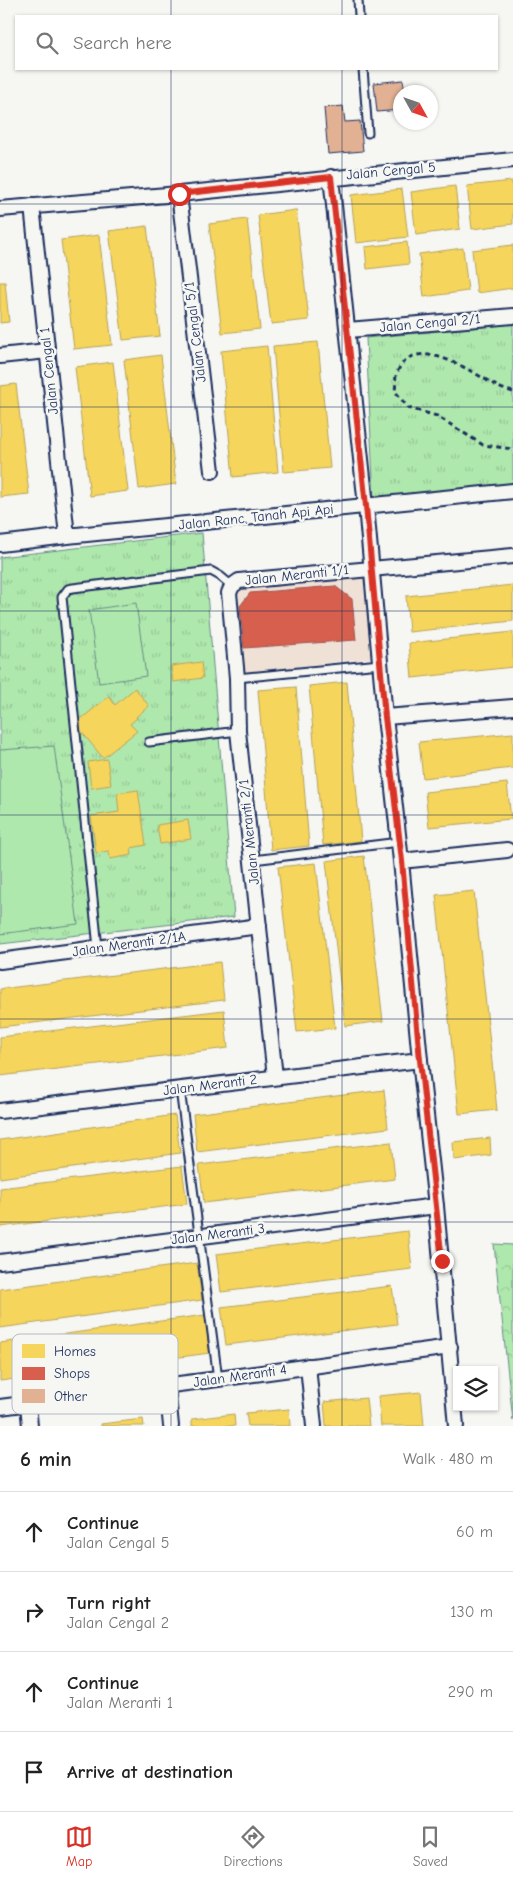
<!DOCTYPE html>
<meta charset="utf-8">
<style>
body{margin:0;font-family:"Comic Neue",sans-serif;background:#f6f6f6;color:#222}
.controls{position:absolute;right:15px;bottom:15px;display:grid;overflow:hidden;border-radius:0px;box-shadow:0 1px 4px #0004}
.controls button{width:45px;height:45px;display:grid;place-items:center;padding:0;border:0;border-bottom:1px solid #e0e0e0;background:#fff;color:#222;font:25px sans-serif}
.compass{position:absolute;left:393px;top:85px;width:45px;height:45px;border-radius:50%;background:#fff;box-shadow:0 1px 4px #0004;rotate:130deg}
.stop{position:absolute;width:15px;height:15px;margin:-11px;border:4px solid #d93025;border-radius:50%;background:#fff}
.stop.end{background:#d93025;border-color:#fff;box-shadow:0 1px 5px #0008}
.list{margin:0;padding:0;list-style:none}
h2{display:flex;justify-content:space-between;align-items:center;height:65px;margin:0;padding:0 20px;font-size:21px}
h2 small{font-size:16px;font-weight:400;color:#767676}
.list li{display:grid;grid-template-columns:32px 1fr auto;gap:15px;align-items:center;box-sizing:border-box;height:80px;padding:0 20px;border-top:1px solid #e0e0e0}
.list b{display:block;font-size:19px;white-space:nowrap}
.list p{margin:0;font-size:16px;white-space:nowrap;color:#767676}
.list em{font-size:16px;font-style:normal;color:#767676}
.icon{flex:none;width:28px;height:28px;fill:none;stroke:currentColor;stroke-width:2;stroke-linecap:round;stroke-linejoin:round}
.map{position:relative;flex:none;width:513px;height:1426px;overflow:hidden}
.search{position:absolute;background:#fff;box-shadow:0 1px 4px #0004;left:15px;right:15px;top:15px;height:55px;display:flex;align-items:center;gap:12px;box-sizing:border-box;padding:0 18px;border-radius:0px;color:#767676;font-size:19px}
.sheet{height:385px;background:#fff}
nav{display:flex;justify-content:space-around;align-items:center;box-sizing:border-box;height:70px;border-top:1px solid #e0e0e0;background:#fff;font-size:14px;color:#767676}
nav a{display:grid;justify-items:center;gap:2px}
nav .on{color:#d93025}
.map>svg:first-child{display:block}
</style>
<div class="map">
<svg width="513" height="1426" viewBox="0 0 513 1426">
<defs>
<pattern id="grass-tufts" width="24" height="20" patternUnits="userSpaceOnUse" patternTransform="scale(1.25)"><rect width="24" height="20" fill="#afe8ad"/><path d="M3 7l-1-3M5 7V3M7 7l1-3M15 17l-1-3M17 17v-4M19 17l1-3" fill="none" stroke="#96c797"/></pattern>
<pattern id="forest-crowns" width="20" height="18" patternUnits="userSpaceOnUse" patternTransform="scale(1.25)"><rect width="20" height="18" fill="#afe8ad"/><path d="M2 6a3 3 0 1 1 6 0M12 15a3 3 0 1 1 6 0" fill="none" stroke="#96c797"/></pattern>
</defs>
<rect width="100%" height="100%" fill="#f6f6f2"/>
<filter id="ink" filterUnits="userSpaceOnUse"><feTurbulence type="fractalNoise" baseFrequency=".02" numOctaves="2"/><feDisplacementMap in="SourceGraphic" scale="10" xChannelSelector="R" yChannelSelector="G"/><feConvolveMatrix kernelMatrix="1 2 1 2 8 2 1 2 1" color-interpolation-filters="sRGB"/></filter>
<g filter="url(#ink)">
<!-- built -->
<path fill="#f0e1d6" d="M363,575L372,658L242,673L233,590Z"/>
<!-- grass -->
<g fill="url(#grass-tufts)" stroke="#658c86">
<path d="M513,324V484L374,499L366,338Z"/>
<path d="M202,533L234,917L0,944V557Z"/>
</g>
<!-- forest -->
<path fill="url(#forest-crowns)" stroke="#658c86" d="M494,1244L513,1245V1421Z"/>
<!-- pitch -->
<g fill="#afe8ad" stroke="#658c86">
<path d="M136,603L146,676L99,683L89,610Z"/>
<path d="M54,746L78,924L0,934V750Z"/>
</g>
<!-- homes -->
<g fill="#f6d55c" stroke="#b4a35d">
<path d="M512,181L513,224L472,229L467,186Z"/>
<path d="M455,186L460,229L416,235L411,192Z"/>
<path d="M402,189L408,237L356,243L351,195Z"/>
<path d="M296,210L309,320L271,324L258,215Z"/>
<path d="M247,219L260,329L222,333L209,224Z"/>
<path d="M147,226L160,336L123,340L109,231Z"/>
<path d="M99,235L112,345L74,349L61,240Z"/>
<path d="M407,242L409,264L367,269L365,247Z"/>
<path d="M513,245V288L477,293L472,250Z"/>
<path d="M463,248L468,291L424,297L419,254Z"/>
<path d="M0,282H5L9,322L0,323Z"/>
<path d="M318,342L330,468L284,472L273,346Z"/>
<path d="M267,346L278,472L233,477L221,351Z"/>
<path d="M161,355L176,484L139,489L124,360Z"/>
<path d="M113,362L128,491L90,496L75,367Z"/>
<path d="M16,384L29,494L0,497V386Z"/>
<path d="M513,585V621L409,632L406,596Z"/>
<path d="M513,632V667L412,678L409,643Z"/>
<path d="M201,662L203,678L173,682L171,666Z"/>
<path d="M347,682L361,841L323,845L309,686Z"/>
<path d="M296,687L309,846L271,850L258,690Z"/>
<path d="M135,688L149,706L136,717L137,718L130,724L137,731L103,758L75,724L109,696L115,705Z"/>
<path d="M513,733V768L423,778L419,742Z"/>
<path d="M107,759L111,785L91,788L88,762Z"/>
<path d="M507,783L511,819L429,827L425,792Z"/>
<path d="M138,790L146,845L131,848L132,855L110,859L109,851L96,853L91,816L119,812L117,793Z"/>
<path d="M188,820L191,839L160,844L157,825Z"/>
<path d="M364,856L383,1021L345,1026L326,861Z"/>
<path d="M316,863L335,1028L297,1032L278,867Z"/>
<path d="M474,891L497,1110L459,1114L436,895Z"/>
<path d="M220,962L224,1000L0,1027V989Z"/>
<path d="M224,1010L228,1048L0,1076V1037Z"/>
<path d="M384,1090L388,1128L197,1152L193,1114Z"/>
<path d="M175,1115L180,1153L0,1178V1140Z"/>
<path d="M490,1138L491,1155L454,1160L453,1142Z"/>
<path d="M391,1142L395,1179L204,1203L199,1165Z"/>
<path d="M182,1166L187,1204L0,1227V1188Z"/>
<path d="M408,1231L412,1269L221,1292L216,1254Z"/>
<path d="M197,1263L202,1300L0,1328V1289Z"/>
<path d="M392,1286L397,1324L226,1345L221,1307Z"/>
<path d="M205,1315L210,1353L0,1381V1343Z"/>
<path d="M421,1392L424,1426H381L378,1396Z"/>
<path d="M366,1398L369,1426H326L324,1402Z"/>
<path d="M289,1409L290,1426H248L246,1413Z"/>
<path d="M234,1414L235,1426H192V1419Z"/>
<path d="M143,1419L144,1426H101V1424Z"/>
</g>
<!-- shops -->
<path fill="#d6604d" stroke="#9e5152" d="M335,586L352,599L356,640L244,648L240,606L250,593Z"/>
<!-- building -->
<g fill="#e2b193" stroke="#1b2f5e">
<path d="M403,80L405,92H400V110L377,112L374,83Z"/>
<path d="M343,106L345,122L360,121L363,151L328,154L324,108Z"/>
</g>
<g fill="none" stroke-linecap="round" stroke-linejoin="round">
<!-- service casing -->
<g stroke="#1b2f5e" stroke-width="11">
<g id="service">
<path d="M358,0L359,16"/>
<path d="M363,69L368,133"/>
<path d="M237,678L380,664"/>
<path d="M149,742L238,731"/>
<path d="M253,860L399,842"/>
<path d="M98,948L62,597L68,589L73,588L211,571L220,576L232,586"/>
<path d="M180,1089L218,1379"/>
</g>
</g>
<!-- minor casing -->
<g stroke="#1b2f5e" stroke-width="18">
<g id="minor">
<path d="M331,177L366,506L385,717L401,861L420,1060L436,1206L456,1426"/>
<path d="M179,194L212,471"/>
<path d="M32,206L67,536"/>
<path d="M0,209L179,194L513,160"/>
<path d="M348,330L513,316"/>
<path d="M0,356L47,351"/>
<path d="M0,544L67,536L513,491"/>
<path d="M385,717L513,707"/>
<path d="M401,861L507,850"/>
<path d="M0,961L259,926"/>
<path d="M275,1077L238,731L237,678L229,593L232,586L239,581L513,556"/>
<path d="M0,1111L420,1060"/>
<path d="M0,1262L436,1206"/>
<path d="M308,1366L314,1426"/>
<path d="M167,1385L171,1426"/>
<path d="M28,1404L30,1426"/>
<path d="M0,1407L218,1379L450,1347"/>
</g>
</g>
<!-- path -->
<path stroke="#1b2f5e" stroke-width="3" stroke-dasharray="5 4" stroke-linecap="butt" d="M513,392C507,390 501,389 495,385C472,372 410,329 396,376C395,380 396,386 395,391L408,408L437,416L483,445L513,449"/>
<!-- service -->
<use href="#service" stroke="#f6f6f2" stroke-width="7"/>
<!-- minor -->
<use href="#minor" stroke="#f6f6f2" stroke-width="14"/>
</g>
</g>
<g fill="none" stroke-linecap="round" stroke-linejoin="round" filter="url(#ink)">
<!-- route -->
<path stroke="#d93025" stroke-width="6" d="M179,194L331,177L366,506L385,717L402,861L420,1060L442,1261"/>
</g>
<!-- grid -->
<path fill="none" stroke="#1b2f5e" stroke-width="1" stroke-opacity="0.55" d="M171,0V16M342,0V16M171,69V1426M342,69V1426M0,204H513M0,407H513M0,611H513M0,815H513M0,1019H513M0,1222H513"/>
<g text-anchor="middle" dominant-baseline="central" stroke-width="5" stroke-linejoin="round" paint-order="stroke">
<!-- street labels -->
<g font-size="14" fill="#1b2f5e" stroke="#f6f6f2">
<text transform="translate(391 171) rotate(-5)">Jalan Cengal 5</text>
<text transform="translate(430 323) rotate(-5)">Jalan Cengal 2/1</text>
<text transform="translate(195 332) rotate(-97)">Jalan Cengal 5/1</text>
<text transform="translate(49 371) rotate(-96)">Jalan Cengal 1</text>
<text transform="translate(256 517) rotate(-6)">Jalan Ranc. Tanah Api Api</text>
<text transform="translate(297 575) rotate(-6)">Jalan Meranti 1/1</text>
<text transform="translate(249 832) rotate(-96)">Jalan Meranti 2/1</text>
<text transform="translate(129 944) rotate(-8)">Jalan Meranti 2/1A</text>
<text transform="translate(210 1085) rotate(-7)">Jalan Meranti 2</text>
<text transform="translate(218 1234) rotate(-7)">Jalan Meranti 3</text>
<text transform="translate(240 1376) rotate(-8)">Jalan Meranti 4</text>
</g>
</g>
<!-- legend -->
<rect x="12" y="1334" width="166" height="80" rx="8" fill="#f6f6f2" stroke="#b4bac6" stroke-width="1"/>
<rect x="22" y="1344" width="23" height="14" fill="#f6d55c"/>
<rect x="22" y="1367" width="23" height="13" fill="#d6604d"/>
<rect x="22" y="1389" width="23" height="14" fill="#e2b193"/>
<g font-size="14" fill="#1b2f5e">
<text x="54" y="1356">Homes</text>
<text x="54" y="1378">Shops</text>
<text x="54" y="1401">Other</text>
</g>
</svg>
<div class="controls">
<button><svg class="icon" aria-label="layers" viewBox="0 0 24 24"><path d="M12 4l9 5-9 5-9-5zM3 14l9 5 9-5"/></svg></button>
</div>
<svg class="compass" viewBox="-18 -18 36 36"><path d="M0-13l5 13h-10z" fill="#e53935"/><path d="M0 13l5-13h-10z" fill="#767676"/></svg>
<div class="stop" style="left:179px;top:194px"></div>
<div class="stop end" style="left:442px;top:1261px"></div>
<div class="search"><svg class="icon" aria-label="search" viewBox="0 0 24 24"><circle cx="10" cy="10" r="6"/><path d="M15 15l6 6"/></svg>Search here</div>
</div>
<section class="sheet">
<h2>6 min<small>Walk · 480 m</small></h2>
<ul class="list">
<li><svg class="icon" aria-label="ahead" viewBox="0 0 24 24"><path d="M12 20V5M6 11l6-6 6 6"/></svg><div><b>Continue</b><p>Jalan Cengal 5</p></div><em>60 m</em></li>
<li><svg class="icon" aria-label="right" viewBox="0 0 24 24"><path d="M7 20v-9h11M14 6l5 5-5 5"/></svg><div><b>Turn right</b><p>Jalan Cengal 2</p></div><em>130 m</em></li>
<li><svg class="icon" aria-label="ahead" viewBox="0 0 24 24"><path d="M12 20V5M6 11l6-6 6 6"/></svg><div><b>Continue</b><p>Jalan Meranti 1</p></div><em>290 m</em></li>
<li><svg class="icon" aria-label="arrive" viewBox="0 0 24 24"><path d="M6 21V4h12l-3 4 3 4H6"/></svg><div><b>Arrive at destination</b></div></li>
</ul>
</section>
<nav>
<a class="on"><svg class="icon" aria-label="map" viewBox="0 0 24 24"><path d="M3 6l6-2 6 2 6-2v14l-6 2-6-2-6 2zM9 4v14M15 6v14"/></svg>Map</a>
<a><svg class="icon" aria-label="directions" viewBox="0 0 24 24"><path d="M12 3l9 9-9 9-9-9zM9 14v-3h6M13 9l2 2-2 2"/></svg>Directions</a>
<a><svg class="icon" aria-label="saved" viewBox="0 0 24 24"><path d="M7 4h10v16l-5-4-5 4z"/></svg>Saved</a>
</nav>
